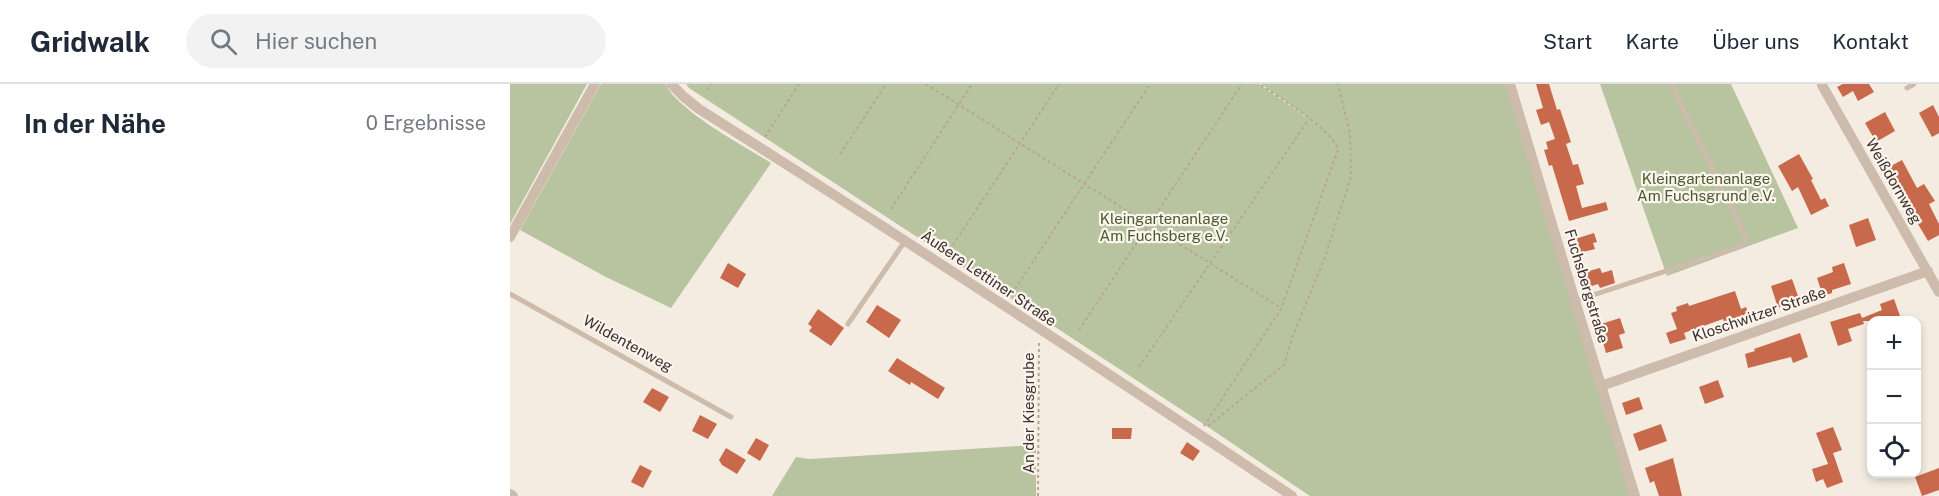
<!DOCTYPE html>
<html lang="de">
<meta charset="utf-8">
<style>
body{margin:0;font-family:"Public Sans",sans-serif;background:#f2f2f3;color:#1f2937}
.controls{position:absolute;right:18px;bottom:18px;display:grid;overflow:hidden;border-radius:12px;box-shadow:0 3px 9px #0003}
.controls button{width:54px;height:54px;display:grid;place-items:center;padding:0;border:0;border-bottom:2px solid #e0e1e3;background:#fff;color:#1f2937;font:30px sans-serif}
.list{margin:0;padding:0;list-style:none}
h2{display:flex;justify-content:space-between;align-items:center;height:78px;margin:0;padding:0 24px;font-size:26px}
h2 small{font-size:20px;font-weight:400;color:#747a83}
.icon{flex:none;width:33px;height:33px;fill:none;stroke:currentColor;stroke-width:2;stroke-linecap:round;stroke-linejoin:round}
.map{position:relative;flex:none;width:1429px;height:412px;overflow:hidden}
header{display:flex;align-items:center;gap:36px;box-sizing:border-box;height:84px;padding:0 30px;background:#fff;border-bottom:2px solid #e0e1e3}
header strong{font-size:28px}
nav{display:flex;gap:33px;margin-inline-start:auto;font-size:21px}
.search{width:420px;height:54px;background:#f2f2f3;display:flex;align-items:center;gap:15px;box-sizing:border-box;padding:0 21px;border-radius:33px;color:#747a83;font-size:22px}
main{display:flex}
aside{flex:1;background:#fff}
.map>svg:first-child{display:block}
</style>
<header>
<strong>Gridwalk</strong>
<div class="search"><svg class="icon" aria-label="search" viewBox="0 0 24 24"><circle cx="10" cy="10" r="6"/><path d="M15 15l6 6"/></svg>Hier suchen</div>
<nav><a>Start</a><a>Karte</a><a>Über uns</a><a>Kontakt</a></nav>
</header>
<main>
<aside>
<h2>In der Nähe<small>0 Ergebnisse</small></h2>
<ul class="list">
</ul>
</aside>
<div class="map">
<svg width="1429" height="412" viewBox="0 0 1429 412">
<rect width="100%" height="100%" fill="#f4ebe1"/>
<!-- green -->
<g fill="#b8c4a0">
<path d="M0,0H77L0,140Z"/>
<path d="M91,0H155C171,29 231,60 261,79L161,224L96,193L10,146Z"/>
<path d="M176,0H749L813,45L751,0H1000L1125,412H800L698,343L179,4Z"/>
<path d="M1090,0H1221L1288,144L1157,192Z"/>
<path d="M526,361V412H262L286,373L299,375Z"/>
</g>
<!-- building -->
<g fill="#c8694b">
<path d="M1026,0H1039L1047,26L1050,25L1061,58L1056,60L1063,81L1068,80L1074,100L1066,102L1072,124L1096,118L1098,126L1059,137L1042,81L1039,82L1034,66L1038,65L1036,58L1045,55L1039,38L1031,41L1026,26L1033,24Z"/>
<path d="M1333,0H1359L1364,8L1348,17L1343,7L1333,13L1327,3Z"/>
<path d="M1423,21L1429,33V49L1422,53L1409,29Z"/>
<path d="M1375,28L1385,47L1366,58L1355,39Z"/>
<path d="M1289,70L1303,95L1301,96L1311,116L1315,114L1319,122L1301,131L1288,103L1282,107L1268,82Z"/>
<path d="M1392,76L1407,104L1414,100L1425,117L1419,120L1429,140V151L1418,157L1392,113L1394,111L1379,83Z"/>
<path d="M1358,134L1366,156L1346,163L1339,141Z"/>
<path d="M1084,149L1087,158L1083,159L1085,165L1069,169L1065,155Z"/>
<path d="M218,179L236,190L228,204L210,194Z"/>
<path d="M1334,179L1341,200L1322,206V209L1313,212L1307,194L1323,188L1322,183Z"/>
<path d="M1090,184L1092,189L1102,186L1105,199L1090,204L1088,200L1079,203L1075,188Z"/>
<path d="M1282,195L1288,212L1276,216L1278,220L1268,224L1261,202Z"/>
<path d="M1225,207L1231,225L1236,223L1240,235L1216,243L1213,235L1174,249L1176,255L1160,260L1156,249L1167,245L1161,229L1167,227L1166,223L1178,219L1179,222Z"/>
<path d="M1384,215L1390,232L1377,237H1353L1354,240L1338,245L1342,257L1328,262L1320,238L1350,229L1352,234L1372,226L1370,220Z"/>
<path d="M367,221L391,236L379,254L356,238Z"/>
<path d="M308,225L334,244L321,262L299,247L302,243L298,240Z"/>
<path d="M1110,234L1115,249L1109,251L1113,264L1096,269L1088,241Z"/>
<path d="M1290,249L1298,273L1283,279L1281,273L1238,284L1235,270L1245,267L1244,265Z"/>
<path d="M387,274L435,304L428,315L401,298L400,301L378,287Z"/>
<path d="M1208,296L1214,313L1195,320L1189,303Z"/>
<path d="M142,304L159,313L150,328L133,318Z"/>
<path d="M1129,313L1133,325L1116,331L1112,319Z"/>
<path d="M190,331L207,340L198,355L182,347Z"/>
<path d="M1151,340L1157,357L1129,367L1123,350Z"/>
<path d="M1323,343L1332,366L1323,369L1333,398L1317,404L1313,395L1306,398L1302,385L1318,380L1306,349Z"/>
<path d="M602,344H622L621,355H602Z"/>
<path d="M246,354L259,361L250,377L237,369Z"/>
<path d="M677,358L690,367L683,377L670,369Z"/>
<path d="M216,364L236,376L227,390L212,381L209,376Z"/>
<path d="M1163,374L1172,412H1149L1144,397L1140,399L1135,384Z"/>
<path d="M130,381L142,387L133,404L121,398Z"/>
<path d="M1429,384V406L1412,412L1405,393Z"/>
</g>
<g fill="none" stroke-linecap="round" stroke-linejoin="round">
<!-- path -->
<g stroke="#b9a596" stroke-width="2" stroke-dasharray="3 3" stroke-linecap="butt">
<path d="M416,0L771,224"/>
<path d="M197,6L201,0"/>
<path d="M255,53L289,0"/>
<path d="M330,70L376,0"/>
<path d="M381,125L462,0"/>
<path d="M443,161L549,0"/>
<path d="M505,205L640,0"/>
<path d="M569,246L732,0"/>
<path d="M629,283L799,35"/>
<path d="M694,342L771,225L828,66C823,45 768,13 749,0"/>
<path d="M698,342L774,281L782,254L815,173L841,93L840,50L828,0"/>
<path d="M528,412L529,258"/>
</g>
<!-- lane -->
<g stroke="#cdbbac" stroke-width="5">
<path d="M1397,4L1404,0"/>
<path d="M0,210L221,333"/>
<path d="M1065,217L1232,162L1237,156L1161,0"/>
<path d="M338,240L395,157"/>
</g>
<!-- street -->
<g stroke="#cdbbac" stroke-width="10">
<path d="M161,0L174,13L189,25C389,151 586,281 782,412"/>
<path d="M1000,0L1065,217L1125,412"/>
<path d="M1312,1L1429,208"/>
<path d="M0,153L85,0"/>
<path d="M1091,302L1418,187"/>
<path d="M0,410L3,412"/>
</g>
</g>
<g text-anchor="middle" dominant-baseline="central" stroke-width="4.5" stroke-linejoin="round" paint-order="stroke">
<!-- park labels -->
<g font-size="15" fill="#4a5a2e" stroke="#fbf5ee">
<text x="1196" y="94">Kleingartenanlage<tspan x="1196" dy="17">Am Fuchsgrund e.V.</tspan></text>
<text x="654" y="134">Kleingartenanlage<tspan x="654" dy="17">Am Fuchsberg e.V.</tspan></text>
</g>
<!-- street labels -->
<g font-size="15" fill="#3b302b" stroke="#fbf5ee">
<text transform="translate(1384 97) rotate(60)">Weißdornweg</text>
<text transform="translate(479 194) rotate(34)">Äußere Lettiner Straße</text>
<text transform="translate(1077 202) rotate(73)">Fuchsbergstraße</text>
<text transform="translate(1249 230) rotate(-19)">Kloschwitzer Straße</text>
<text transform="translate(118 259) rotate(29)">Wildentenweg</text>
<text transform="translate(518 329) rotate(-90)">An der Kiesgrube</text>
</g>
</g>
</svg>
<div class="controls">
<button>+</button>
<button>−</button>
<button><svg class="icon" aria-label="locate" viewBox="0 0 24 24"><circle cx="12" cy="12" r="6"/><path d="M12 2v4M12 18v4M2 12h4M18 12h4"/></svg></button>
</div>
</div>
</main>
